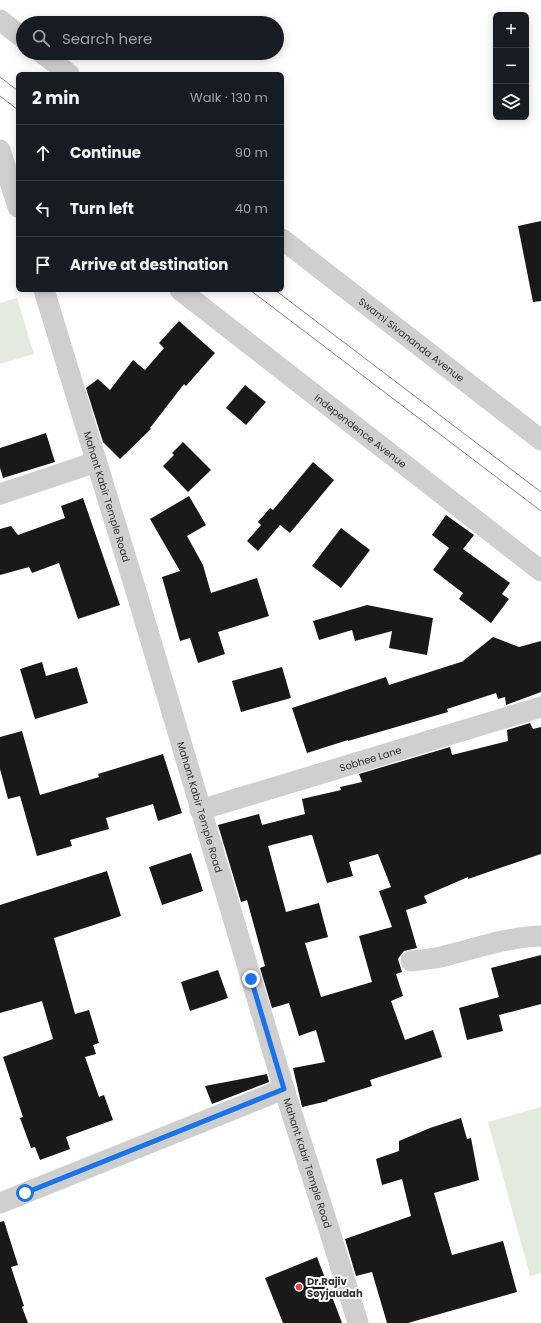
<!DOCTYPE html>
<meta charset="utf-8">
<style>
body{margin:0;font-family:Poppins,sans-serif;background:#20242c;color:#f1f3f6}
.controls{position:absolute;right:12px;top:12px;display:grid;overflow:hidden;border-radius:6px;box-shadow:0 2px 10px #0003}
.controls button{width:36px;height:36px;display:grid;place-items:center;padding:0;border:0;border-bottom:1px solid #363941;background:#171b24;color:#f1f3f6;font:20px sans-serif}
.stop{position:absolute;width:12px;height:12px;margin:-9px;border:3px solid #1a73e8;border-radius:50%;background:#fff}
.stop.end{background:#1a73e8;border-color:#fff;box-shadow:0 1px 4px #0008}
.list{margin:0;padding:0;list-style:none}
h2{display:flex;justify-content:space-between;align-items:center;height:52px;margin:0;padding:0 16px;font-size:17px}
h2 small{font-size:13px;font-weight:400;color:#9ea1a6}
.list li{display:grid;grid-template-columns:26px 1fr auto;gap:12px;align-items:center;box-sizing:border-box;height:56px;padding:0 16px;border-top:1px solid #363941}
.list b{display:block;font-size:15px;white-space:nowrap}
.list em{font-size:13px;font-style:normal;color:#9ea1a6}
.icon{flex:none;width:22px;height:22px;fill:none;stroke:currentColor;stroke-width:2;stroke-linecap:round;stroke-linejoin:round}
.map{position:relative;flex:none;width:541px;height:1323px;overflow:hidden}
.search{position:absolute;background:#171b24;box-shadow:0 2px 10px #0003;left:16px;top:16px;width:268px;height:44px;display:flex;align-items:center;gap:10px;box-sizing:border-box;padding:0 14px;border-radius:22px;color:#9ea1a6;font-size:15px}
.panel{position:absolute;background:#171b24;box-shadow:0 2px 10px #0003;left:16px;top:72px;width:268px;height:220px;border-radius:6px}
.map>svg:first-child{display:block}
</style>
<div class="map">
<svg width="541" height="1323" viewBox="0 0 541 1323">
<rect width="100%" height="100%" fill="#fff"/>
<!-- green -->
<g fill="#e4ebde">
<path d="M17,298L34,354L0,364V303Z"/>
<path d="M541,1107V1273L530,1276L488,1122Z"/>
</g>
<!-- building -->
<g fill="#191919" fill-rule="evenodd">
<path d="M541,221V301L533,302L518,226Z"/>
<path d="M179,321L215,353L186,386L184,384L150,428L151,429L120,459L103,442L86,388L98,379L110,390L133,360L145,370L164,348L159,343Z"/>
<path d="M245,385L266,402L246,425L226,408Z"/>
<path d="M46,433L55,462L3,478L0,468V448Z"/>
<path d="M183,442L211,470L188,492L163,466L174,455L172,453Z"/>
<path d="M313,462L334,480L290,533L280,525L258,551L247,541L261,525L258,522L270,508L273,510Z"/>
<path d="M189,496L206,525L187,536L203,565L211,593L257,578L269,616L218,632L225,654L198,663L190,638L180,641L162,577L180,571L150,519Z"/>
<path d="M83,498L120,605L78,619L59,563L32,573L29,567L0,575V529L11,526L18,535L65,518L61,506Z"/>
<path d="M446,515L474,535L463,549L510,583L502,594L509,599L491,623L459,599L463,593L433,570L449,548L432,535Z"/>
<path d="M341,528L370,550L341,588L312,566Z"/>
<path d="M367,605L433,618L427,655L389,648L392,631L355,641L352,630L319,640L313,621Z"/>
<path d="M493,637L519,647L541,641V692L506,705L505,697L498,699L496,693L447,709L448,712L348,741V740L307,753L292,708L386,677L389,685L464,661H463Z"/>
<path d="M42,662L46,676L77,667L88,703L35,719L20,669Z"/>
<path d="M282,667L291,698L241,712L232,681Z"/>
<path d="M530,723L533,729L541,727V854L468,879V877L424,896L427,903L406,910L417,948L404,951L400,956L398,959L402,972L396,974L403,996L391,1001L405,1040L433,1030L442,1057L370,1080L372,1086L327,1100L328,1101L302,1107L293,1068L325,1062L316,1030L299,1036L289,1003L272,1008L260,968L265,966L247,900L241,902L218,825L259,814L262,825L305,814L302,799L341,790L340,787L362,782L359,774L450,747L452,755L508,741L507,730ZM310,835H312L327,883L353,876L349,862L378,854L391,887L379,891L392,927L359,936L372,982L321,997L305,943L328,937L319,903L286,912L268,846Z"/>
<path d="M22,731L40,795L99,777L98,774L163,754L182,813L158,821L153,804L106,818L109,829L70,840L72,846L37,856L20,796L8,799L0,769V737Z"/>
<path d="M191,853L203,891L162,905L149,867Z"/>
<path d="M107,871L121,916L54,938L75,1014L89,1010L99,1043L93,1045L96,1054L85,1057L99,1097L104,1095L113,1120L66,1137L70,1149L40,1160L35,1147L31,1148L20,1118L23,1117L3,1057L53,1039L42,1001L0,1013V905Z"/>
<path d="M541,955V1004L499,1015L503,1031L467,1040L459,1008L499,997L491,968Z"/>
<path d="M218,970L228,998L190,1011L181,982Z"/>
<path d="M267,1074L269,1082L212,1104L205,1086Z"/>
<path d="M461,1118L467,1139L471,1138L479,1180L434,1193L452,1255L503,1241L517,1292L408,1323H387L372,1272L356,1276L345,1239L411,1216L402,1179L382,1185L376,1159L399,1151V1141L430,1128Z"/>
<path d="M4,1221L18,1265L11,1267L24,1306L22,1307L28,1323H0V1222Z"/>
<path d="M317,1257L342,1323H283L265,1278Z"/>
</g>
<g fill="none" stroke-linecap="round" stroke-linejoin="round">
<!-- minor -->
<g stroke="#cfcfcf" stroke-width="21">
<path d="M0,20L23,38"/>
<path d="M42,53L69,74"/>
<path d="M0,150L18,207"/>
<path id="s1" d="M282,239L541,440"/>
<path id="s2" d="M44,290L136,591L284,1089L329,1229L358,1323"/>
<path id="s3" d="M180,290L541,571"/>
<path d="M0,494L96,462"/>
<path id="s4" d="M200,810L541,707"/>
<path d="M411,961C421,960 431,959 441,957C474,949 507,937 541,936"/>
<path d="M0,1203L284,1089"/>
</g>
<!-- tram -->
<g stroke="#878787" stroke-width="1">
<path d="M0,77L18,91"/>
<path d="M0,96L18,110"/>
<path d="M250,290L541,511"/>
<path d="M275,290L541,492"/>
</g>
</g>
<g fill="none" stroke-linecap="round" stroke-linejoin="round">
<!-- route -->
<path stroke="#1a73e8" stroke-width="5" d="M25,1193L284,1089L251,979"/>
</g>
<!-- markers -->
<circle fill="#e54239" stroke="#fff" stroke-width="1.5" cx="299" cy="1287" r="4"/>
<g text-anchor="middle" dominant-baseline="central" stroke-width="4" stroke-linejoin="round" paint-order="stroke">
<!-- street labels -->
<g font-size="10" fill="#323232" stroke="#fff">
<text stroke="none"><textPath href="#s1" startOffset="164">Swami Sivananda Avenue</textPath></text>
<text stroke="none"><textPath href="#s3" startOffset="229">Independence Avenue</textPath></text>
<text stroke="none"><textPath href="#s2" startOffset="216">Mahant Kabir Temple Road</textPath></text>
<text stroke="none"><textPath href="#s4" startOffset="178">Sobhee Lane</textPath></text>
<text stroke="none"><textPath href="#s2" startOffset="540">Mahant Kabir Temple Road</textPath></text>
<text stroke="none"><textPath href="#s2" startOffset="912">Mahant Kabir Temple Road</textPath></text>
</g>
<!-- poi labels -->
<g font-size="10" font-weight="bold" fill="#323232" stroke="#fff" text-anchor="start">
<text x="307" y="1281">Dr.Rajiv<tspan x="307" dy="12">Soyjaudah</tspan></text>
</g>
</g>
</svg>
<div class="controls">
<button>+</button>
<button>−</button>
<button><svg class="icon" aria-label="layers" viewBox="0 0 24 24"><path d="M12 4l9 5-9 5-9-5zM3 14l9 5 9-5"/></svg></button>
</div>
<div class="stop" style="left:25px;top:1193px"></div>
<div class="stop end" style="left:251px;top:979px"></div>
<div class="search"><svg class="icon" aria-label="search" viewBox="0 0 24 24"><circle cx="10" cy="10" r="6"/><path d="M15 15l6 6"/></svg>Search here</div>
<section class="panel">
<h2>2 min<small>Walk · 130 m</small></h2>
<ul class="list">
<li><svg class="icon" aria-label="ahead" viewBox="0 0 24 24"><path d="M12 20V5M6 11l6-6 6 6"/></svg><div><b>Continue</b></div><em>90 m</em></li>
<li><svg class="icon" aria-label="left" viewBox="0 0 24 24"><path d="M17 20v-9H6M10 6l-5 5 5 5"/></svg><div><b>Turn left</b></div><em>40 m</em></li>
<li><svg class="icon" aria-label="arrive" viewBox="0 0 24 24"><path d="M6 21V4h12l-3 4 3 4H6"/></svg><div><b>Arrive at destination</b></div></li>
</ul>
</section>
</div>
